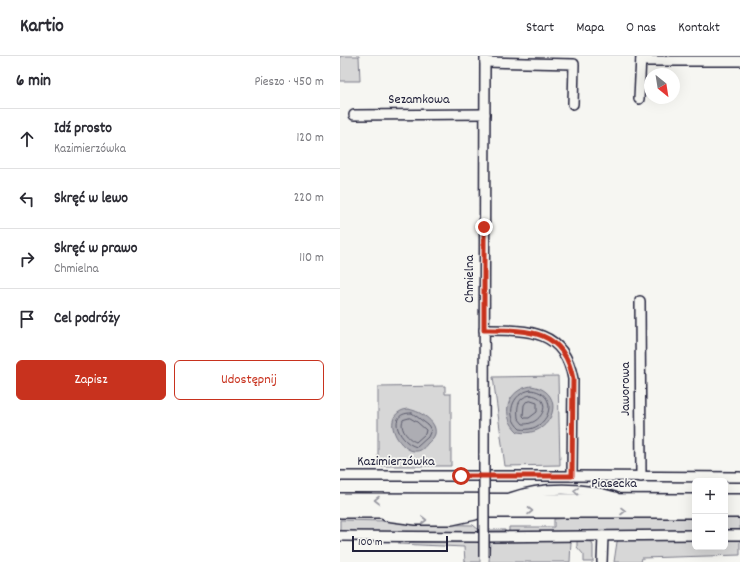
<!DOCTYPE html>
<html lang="pl">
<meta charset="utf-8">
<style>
body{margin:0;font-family:Dekko,sans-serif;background:#f7f7f7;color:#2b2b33}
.controls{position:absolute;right:12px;bottom:12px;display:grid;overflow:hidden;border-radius:6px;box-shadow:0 4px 16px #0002}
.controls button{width:36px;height:36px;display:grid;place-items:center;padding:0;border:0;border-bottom:1px solid #e1e1e2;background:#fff;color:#2b2b33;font:20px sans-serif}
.compass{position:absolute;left:304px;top:12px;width:36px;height:36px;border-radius:50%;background:#fff;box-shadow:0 4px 16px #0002;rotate:150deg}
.scale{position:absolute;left:12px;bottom:10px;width:96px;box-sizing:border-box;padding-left:4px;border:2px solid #22223b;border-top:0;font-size:11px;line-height:14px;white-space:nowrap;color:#22223b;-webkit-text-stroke:3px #f6f6f2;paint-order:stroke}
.stop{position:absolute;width:12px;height:12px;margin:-9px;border:3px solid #c8321e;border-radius:50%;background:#fff}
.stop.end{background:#c8321e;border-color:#fff;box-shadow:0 1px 4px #0008}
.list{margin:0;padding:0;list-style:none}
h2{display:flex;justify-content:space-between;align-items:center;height:52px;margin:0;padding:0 16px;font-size:17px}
h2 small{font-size:13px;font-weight:400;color:#7c7c81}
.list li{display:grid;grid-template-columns:26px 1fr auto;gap:12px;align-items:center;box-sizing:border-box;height:60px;padding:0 16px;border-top:1px solid #e1e1e2}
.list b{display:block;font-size:15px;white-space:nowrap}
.list p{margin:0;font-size:13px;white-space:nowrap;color:#7c7c81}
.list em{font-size:13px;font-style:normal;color:#7c7c81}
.actions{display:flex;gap:8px;padding:12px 16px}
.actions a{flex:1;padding:9px 0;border:1px solid #c8321e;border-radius:6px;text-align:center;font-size:14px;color:#c8321e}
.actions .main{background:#c8321e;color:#fff}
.icon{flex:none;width:22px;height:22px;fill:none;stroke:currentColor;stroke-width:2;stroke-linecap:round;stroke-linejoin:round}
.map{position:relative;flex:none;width:400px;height:506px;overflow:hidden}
header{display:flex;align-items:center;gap:24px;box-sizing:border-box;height:56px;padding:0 20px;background:#fff;border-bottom:1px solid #e1e1e2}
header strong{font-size:19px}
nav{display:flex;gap:22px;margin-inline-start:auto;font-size:14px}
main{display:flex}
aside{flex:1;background:#fff}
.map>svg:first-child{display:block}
</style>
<header>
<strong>Kartio</strong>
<nav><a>Start</a><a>Mapa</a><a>O nas</a><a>Kontakt</a></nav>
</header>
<main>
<aside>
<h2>6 min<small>Pieszo · 450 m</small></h2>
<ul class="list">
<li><svg class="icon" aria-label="ahead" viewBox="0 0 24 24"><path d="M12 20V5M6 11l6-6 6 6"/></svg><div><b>Idź prosto</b><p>Kazimierzówka</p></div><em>120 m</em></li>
<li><svg class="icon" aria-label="left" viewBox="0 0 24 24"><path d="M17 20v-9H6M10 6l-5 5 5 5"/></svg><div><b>Skręć w lewo</b></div><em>220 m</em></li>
<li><svg class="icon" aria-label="right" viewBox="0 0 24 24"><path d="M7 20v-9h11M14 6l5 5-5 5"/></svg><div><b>Skręć w prawo</b><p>Chmielna</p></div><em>110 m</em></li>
<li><svg class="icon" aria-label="arrive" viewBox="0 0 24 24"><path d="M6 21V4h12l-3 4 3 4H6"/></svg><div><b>Cel podróży</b></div></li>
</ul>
<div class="actions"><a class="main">Zapisz</a><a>Udostępnij</a></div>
</aside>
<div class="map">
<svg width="400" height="506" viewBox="0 0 400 506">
<rect width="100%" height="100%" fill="#f6f6f2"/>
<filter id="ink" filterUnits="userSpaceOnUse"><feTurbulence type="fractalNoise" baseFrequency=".025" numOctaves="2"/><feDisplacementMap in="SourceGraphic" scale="8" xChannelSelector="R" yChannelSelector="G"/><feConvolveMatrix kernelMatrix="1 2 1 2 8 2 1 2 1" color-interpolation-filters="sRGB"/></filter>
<g filter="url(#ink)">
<!-- green -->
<g fill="#d7d7d7" stroke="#7c7c89">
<path d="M0,0H19L20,25H0Z"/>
<path d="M218,320L220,409L165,410L153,321Z"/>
<path d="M105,330V338H111V410H38V331Z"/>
<path d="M232,462H355V475L169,478V471H214V463Z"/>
<rect x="385" y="462" width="15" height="13"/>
<path d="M0,464L48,465L77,468L133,469L139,474H165V478L0,477Z"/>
<path d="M279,484H355V491H385V484H400V499L302,502L301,506H274L277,486Z"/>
<path d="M231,485L230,506H149L150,486Z"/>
<path d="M237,485L252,486L253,490V506H244V499L237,491Z"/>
<path d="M59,486H140V506H125L124,491L59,488Z"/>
</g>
<!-- water -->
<g fill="#adadb3" stroke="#757583">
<path d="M191,330C229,335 213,383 178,376C160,360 166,334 191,330Z"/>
<path d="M67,353C78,354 98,365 95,378C94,382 90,385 87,388C85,391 81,395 77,395C61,398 37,359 67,353Z"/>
</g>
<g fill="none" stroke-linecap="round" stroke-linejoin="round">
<!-- shore -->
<g stroke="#5a5a6b" stroke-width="1">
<path d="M191,334C223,338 208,378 180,373C165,360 171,337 191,334Z"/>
<path d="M191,339C214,342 203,369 183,368L178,362C177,351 177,341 191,339Z"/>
<path d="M191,345L197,347V356L189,362H185L183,360L184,349L186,346Z"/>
<path d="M72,357L88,369L91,374L88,381L77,391C59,387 45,356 72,357Z"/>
<path d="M70,362L77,366L86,374L85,378L76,386C68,383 59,373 63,364Z"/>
</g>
<!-- minor casing -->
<g stroke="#22223b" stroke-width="12">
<g id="minor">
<path d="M301,5H400"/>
<path d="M145,6L234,8L233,48"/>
<path d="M299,43L301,0"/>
<path d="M14,59L145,58"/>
<path d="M300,245L301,421"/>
<path d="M144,274C186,274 224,272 233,323L232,420"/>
<path d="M144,399L145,0"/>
<path d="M0,420H232L400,421"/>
<path d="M170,442C203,430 242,431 275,441"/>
<path d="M46,460L76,464H112L135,459"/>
<path d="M385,479H400"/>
<path d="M0,480L141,481L355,479"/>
<path d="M262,506L263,480"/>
</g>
</g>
<!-- highway casing -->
<g stroke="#22223b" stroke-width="16">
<g id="highway">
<path d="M0,444L355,445"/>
<path d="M385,445H400"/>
<path d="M0,455H355"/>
<path d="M385,455H400"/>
</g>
</g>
<!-- minor -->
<use href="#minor" stroke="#f6f6f2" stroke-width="9"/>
<!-- highway -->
<use href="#highway" stroke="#f6f6f2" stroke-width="13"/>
<!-- minor-bridge casing -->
<g stroke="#22223b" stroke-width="12" stroke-linecap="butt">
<path id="minor-bridge" d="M144,399V501"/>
</g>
<!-- minor-bridge -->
<use href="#minor-bridge" stroke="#f6f6f2" stroke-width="9"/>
</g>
<!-- one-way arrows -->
<defs><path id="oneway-chevron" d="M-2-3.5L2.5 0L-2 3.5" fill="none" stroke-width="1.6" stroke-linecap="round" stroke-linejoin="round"/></defs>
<g stroke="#9797a0">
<use href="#oneway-chevron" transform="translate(236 435) rotate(-175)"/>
<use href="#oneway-chevron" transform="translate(37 444) rotate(-180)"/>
<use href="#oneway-chevron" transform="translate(190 455)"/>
<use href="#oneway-chevron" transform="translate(283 455)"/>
<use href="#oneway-chevron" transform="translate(84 464)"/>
</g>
</g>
<g fill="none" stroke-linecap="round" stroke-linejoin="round" filter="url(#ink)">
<!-- route -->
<path stroke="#c8321e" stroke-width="5" d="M121,420H232L233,323C224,272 186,274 144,274V171"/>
</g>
<g text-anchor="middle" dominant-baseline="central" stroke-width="3.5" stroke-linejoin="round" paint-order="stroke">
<!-- street labels -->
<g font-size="14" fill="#22223b" stroke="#f6f6f2">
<text x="79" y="44">Sezamkowa</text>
<text transform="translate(130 223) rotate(-90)">Chmielna</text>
<text transform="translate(286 333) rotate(-90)">Jaworowa</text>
<text x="56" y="406">Kazimierzówka</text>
<text x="274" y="428">Piasecka</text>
</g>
</g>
</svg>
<div class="controls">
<button>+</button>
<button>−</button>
</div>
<svg class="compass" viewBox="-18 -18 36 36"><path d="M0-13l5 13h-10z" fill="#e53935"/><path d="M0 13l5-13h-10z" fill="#7c7c81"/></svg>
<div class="scale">100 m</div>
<div class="stop" style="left:121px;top:420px"></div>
<div class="stop end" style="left:144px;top:171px"></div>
</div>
</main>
